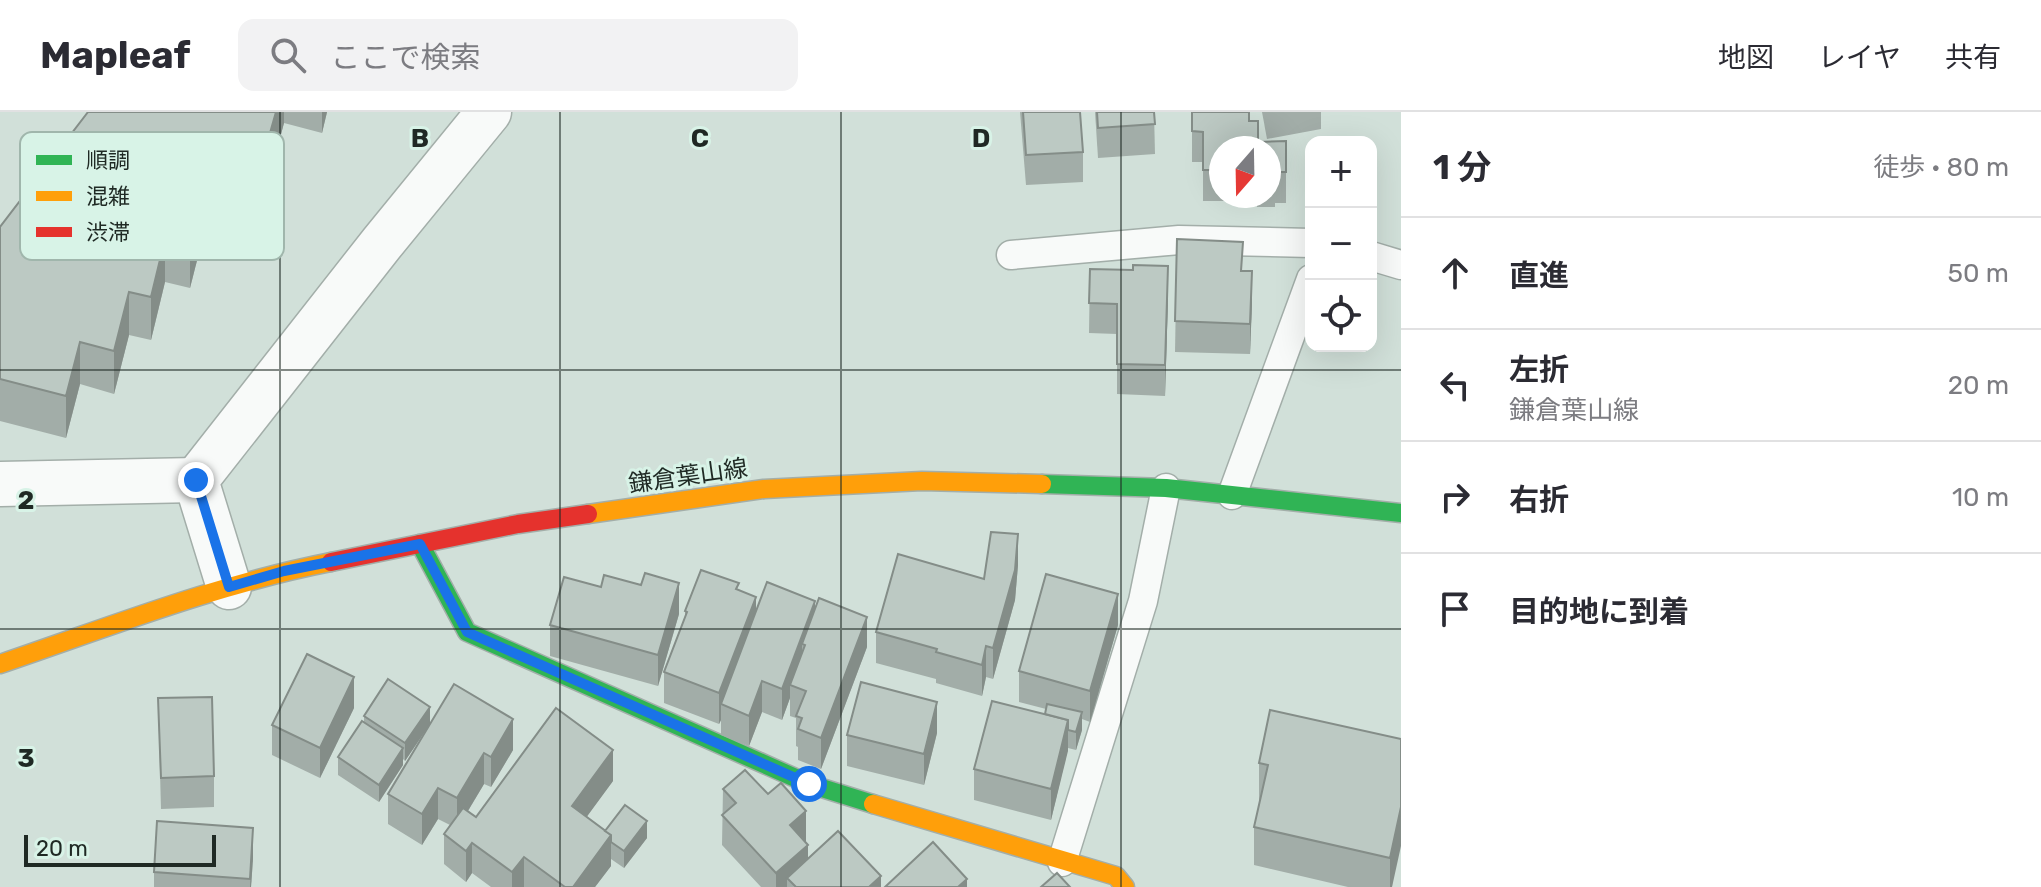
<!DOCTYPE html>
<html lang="ja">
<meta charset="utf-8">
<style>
body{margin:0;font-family:Rubik,"Noto Sans JP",sans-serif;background:#f2f2f3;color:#2b2b33}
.controls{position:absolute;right:24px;top:24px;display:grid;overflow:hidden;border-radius:16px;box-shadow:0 8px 32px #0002}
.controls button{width:72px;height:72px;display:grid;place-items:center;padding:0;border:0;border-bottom:2px solid #e1e1e2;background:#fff;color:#2b2b33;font:40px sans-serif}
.compass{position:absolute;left:1209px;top:24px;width:72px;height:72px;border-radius:50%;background:#fff;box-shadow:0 8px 32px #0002;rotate:200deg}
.scale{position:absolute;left:24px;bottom:20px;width:192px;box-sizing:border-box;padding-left:8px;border:4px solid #1f2924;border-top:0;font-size:22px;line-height:28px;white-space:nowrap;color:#1f2924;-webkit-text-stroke:6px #d8f3e7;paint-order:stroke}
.stop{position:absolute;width:24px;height:24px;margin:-18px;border:6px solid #1a73e8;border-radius:50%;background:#fff}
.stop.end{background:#1a73e8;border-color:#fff;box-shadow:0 2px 8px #0008}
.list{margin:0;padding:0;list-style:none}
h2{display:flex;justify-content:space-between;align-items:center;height:104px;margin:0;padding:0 32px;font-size:34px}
h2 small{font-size:26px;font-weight:400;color:#7c7c81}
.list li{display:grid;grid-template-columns:52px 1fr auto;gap:24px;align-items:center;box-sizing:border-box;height:112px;padding:0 32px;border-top:2px solid #e1e1e2}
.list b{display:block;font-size:30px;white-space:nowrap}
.list p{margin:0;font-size:26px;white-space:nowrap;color:#7c7c81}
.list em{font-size:26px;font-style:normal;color:#7c7c81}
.icon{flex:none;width:44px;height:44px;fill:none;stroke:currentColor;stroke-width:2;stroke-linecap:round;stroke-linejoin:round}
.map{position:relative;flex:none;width:1401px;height:775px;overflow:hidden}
header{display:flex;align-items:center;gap:48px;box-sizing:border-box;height:112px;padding:0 40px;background:#fff;border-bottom:2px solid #e1e1e2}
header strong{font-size:38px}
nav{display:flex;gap:44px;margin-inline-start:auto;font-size:28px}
.search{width:560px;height:72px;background:#f2f2f3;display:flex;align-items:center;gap:20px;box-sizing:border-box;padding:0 28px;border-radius:16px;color:#7c7c81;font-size:30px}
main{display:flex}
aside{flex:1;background:#fff}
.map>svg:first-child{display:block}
</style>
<header>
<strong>Mapleaf</strong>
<div class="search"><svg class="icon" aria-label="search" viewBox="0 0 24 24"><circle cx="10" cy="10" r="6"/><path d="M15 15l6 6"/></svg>ここで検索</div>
<nav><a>地図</a><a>レイヤ</a><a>共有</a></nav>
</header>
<main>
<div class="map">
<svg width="1401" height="775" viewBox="0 0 1401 775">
<rect width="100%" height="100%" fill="#d1e0d9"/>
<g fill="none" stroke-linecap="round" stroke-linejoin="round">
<!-- lane casing -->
<g stroke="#a3aea9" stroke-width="31">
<g id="lane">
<path d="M1011,143L1179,128L1311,131"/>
<path d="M1371,144L1401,153"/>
<path d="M1232,383L1311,167"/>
<path d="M1062,750L1143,489L1166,376"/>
</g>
</g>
<!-- street casing -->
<g stroke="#a3aea9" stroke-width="47">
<g id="street">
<path d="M0,372L196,368"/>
<path d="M229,475L196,368L382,131L489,0"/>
</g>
</g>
<!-- fast casing -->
<g stroke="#a3aea9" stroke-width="21">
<g id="fast">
<path d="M1042,372L1166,376L1401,401"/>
<path d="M420,432L467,520L809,672L873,692"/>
</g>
</g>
<!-- slow casing -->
<g stroke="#a3aea9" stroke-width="21">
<g id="slow">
<path d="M588,402L764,377L922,369L1042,372"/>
<path d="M0,552C109,515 218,472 331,450"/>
<path d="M873,692L1116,764L1125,775"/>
</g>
</g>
<!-- jam casing -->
<g stroke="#a3aea9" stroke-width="21">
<path id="jam" d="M331,450L518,412L588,402"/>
</g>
<!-- lane -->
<use href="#lane" stroke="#f8faf9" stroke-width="28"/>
<!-- street -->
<use href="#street" stroke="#f8faf9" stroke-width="44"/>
<!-- fast -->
<use href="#fast" stroke="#30b455" stroke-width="18"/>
<!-- slow -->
<use href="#slow" stroke="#ff9f0a" stroke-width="18"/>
<!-- jam -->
<use href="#jam" stroke="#e5322d" stroke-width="18"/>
</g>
<!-- wall -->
<g fill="#a2ada8" fill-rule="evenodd">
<path d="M88,0H327L322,21L284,11L268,71L245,65L230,124L205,117L190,176L165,170L151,228L129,223L114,282L80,272L66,326L0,309V115Z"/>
<path d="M1020,0H1080L1083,40V70L1026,73Z"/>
<path d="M1095,0H1154L1155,42L1098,46Z"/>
<path d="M1192,0L1249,9L1258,30L1286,29V91H1275V95H1257V89H1203V50H1192ZM1221,36H1269V84H1221Z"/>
<path d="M1262,0H1321V17L1267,27Z"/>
<path d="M1177,127L1243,159L1252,190L1250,242L1175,240Z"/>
<path d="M1090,157L1168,185L1165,284L1117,282V222L1089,221Z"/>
<path d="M1018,453L1015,488L993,567L986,565L982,584L936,571V567L876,551V520L984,467Z"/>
<path d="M601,475L679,502L658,574L550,544V513Z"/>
<path d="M739,478L756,499L815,497L867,535L821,657L798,648V635L796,634V606L790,604V586L782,608L762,600L749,634L721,623V608L719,612L664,591V560L685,507V499Z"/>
<path d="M1118,513L1090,610L1082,607V618L1076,638L1068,636L1051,708L974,688V657L1045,602L1046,597L1019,590V559Z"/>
<path d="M158,586L214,664V695L161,697Z"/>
<path d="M354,596L320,666L272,643V613Z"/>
<path d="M364,604L430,612L513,638L491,675L484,672L468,699L476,705L613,669L586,705L605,719L647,726L624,756L611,747V754L595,775H491L472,761L466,770L444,752V722L450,713L438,707L422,733L388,712V682L428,615L405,649L403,647V653L379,690L338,663V645L364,610Z"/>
<path d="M937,621L924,673L847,654V623Z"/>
<path d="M1401,627L1392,775H1348L1254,753V715L1260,689H1259V651Z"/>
<path d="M723,677L805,730L808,746L881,775H761L722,733Z"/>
<path d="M253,746L251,775H154V760Z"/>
</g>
<!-- shaded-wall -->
<g fill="#848d88">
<path d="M276,0H284V11L268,71V28Z"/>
<path d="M322,0H327L322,21Z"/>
<path d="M245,22V65L230,124V81Z"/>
<path d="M205,75V117L190,176V134Z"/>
<path d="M165,127V170L151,228V185Z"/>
<path d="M1168,154V185L1165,284V253Z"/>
<path d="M1252,159V190L1250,242V212Z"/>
<path d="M129,180V223L114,282V239Z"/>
<path d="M80,230V272L66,326V284Z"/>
<path d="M1018,422V453L1015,488L993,567V536Z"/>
<path d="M679,471V502L658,574V543Z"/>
<path d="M1118,482V513L1090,610V579Z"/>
<path d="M756,485V515L721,592V608L719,612V581Z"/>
<path d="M815,489V520L805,533L802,532V554L790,573V586L782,608V577Z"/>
<path d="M867,505V535L821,657V626Z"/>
<path d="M986,534V565L982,584V553Z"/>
<path d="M354,565V596L320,666V636Z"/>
<path d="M762,569V600L749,634V604Z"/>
<path d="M937,590V621L924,673V642Z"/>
<path d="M430,595V612L405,649V631Z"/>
<path d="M1082,600V618L1076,638V620Z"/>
<path d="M513,607V638L491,675V645Z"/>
<path d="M1068,608V639L1051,708V677Z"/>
<path d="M403,636V653L379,690V673Z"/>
<path d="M613,638V669L572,725V694Z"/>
<path d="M484,641V672L457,717V686Z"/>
<path d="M438,676V707L422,733V702Z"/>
<path d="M1401,695V734L1392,775H1390V746Z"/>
<path d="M806,699V730L790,713Z"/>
<path d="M647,709V726L624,756V739Z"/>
<path d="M253,716V746L251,775H250Z"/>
<path d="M611,723V754L595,775H573Z"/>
<path d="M472,731V761L466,770V739Z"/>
<path d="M808,733V763L787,766V775H776V761Z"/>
<path d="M524,745V775H512V760Z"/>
<path d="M881,764V775H869Z"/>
<path d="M967,767V775H958Z"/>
</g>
<!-- building -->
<g fill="#bcc9c3" stroke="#848d88" stroke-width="2">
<path d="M88,0H276L268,28L245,22L230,81L205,75L190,134L165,127L151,185L129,180L114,239L80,230L66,284L0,267V115Z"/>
<path d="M1023,0H1080L1083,40L1026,43Z"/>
<path d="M1097,0H1154L1155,12L1098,16Z"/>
<path d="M1192,0H1249V9H1258V30L1286,29V60H1274L1275,64H1269V36H1221V58H1203V20L1192,19Z"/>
<path d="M1177,127L1243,130L1241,159H1252L1250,212L1175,209Z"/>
<path d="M1133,153L1168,154L1165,253L1117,252V192L1089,191L1090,157L1133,158Z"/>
<path d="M991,420L1018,422L1015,458L993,536L986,534L982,553L936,540L937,537L876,520L898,442L984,467Z"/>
<path d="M701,458L739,471L736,477L756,485L719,581L664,560L687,500L685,499Z"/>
<path d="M645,461L679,471L658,543L550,513L564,465L601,475L604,463L641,473Z"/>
<path d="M1046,462L1118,482L1090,579L1019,559Z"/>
<path d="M767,470L815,489L782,577L762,569L749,604L721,592Z"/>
<path d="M819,486L867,505L821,626L798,617L802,606L796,604L806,579L790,573L805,533L802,532Z"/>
<path d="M307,542L354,565L320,636L272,613Z"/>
<path d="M388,567L430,595L405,631L364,604Z"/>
<path d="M861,570L937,590L924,642L847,623Z"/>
<path d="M454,572L513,607L491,645L484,641L457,686L438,676L422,702L388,682Z"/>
<path d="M212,585L214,664L161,666L158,586Z"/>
<path d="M992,589L1068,608L1051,677L974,657Z"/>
<path d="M1047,592L1082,600L1076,620L1068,618V608L1045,602Z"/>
<path d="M556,596L613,638L572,694L611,723L573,775H565L524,745L512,760L472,731L466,739L444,722L463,696L476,705Z"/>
<path d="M1270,598L1401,627V695L1390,746L1254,715L1268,653L1259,651Z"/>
<path d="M362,609L403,636L379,673L338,645Z"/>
<path d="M745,658L768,682L781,671L806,699L790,713L808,733L776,761L722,703L736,691L723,677Z"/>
<path d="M625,693L647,709L624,739L611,730V723L605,719Z"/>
<path d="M157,709L253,716L250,767L154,760Z"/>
<path d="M838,719L881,764L869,775H796L787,766Z"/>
<path d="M933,730L967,767L958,775H885Z"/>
<path d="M1057,761L1070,775H1041Z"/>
</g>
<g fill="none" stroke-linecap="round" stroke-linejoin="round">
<!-- route -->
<path stroke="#1a73e8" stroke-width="10" d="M196,368L229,475L284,459L420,432L467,520L809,672"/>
</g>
<!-- grid -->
<path fill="none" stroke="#1f2924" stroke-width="2" stroke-opacity="0.55" d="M280,0V775M560,0V775M841,0V775M1121,0V775M0,258H1401M0,517H1401"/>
<g text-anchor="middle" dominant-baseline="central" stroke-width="6" stroke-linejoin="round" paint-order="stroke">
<!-- street labels -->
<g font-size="24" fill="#1f2924" stroke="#d8f3e7">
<text transform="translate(688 364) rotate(-8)">鎌倉葉山線</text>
</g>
</g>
<!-- legend -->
<rect x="20" y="20" width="264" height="128" rx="12" fill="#d8f3e7" stroke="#a0b6ac" stroke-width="2"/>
<rect x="36" y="43" width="36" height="10" fill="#30b455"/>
<rect x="36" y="79" width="36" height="10" fill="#ff9f0a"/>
<rect x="36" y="115" width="36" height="10" fill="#e5322d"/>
<g font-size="22" fill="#1f2924">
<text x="86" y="56">順調</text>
<text x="86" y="92">混雑</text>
<text x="86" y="128">渋滞</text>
</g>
<g font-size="26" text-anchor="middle" font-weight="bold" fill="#1f2924" stroke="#d8f3e7" stroke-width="6" stroke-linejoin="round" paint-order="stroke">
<text x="420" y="35">B</text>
<text x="700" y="35">C</text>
<text x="981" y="35">D</text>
<text x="26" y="397">2</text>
<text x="26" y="655">3</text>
</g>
</svg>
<div class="controls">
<button>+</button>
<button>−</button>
<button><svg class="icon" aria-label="locate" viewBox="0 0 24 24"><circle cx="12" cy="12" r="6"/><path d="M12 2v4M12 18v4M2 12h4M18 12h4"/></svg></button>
</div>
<svg class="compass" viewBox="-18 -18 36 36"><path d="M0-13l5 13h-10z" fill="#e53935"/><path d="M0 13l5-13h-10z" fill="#7c7c81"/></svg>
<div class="scale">20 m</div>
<div class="stop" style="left:809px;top:672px"></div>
<div class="stop end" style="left:196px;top:368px"></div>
</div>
<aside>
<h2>1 分<small>徒歩 · 80 m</small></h2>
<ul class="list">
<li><svg class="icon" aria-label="ahead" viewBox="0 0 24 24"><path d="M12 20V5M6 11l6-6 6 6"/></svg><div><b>直進</b></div><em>50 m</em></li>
<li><svg class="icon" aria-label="left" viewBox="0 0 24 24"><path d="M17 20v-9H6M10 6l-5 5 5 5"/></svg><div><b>左折</b><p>鎌倉葉山線</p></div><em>20 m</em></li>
<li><svg class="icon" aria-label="right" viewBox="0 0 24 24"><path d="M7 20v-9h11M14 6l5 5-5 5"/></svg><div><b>右折</b></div><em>10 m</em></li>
<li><svg class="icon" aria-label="arrive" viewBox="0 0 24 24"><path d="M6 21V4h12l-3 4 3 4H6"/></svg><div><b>目的地に到着</b></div></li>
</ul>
</aside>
</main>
